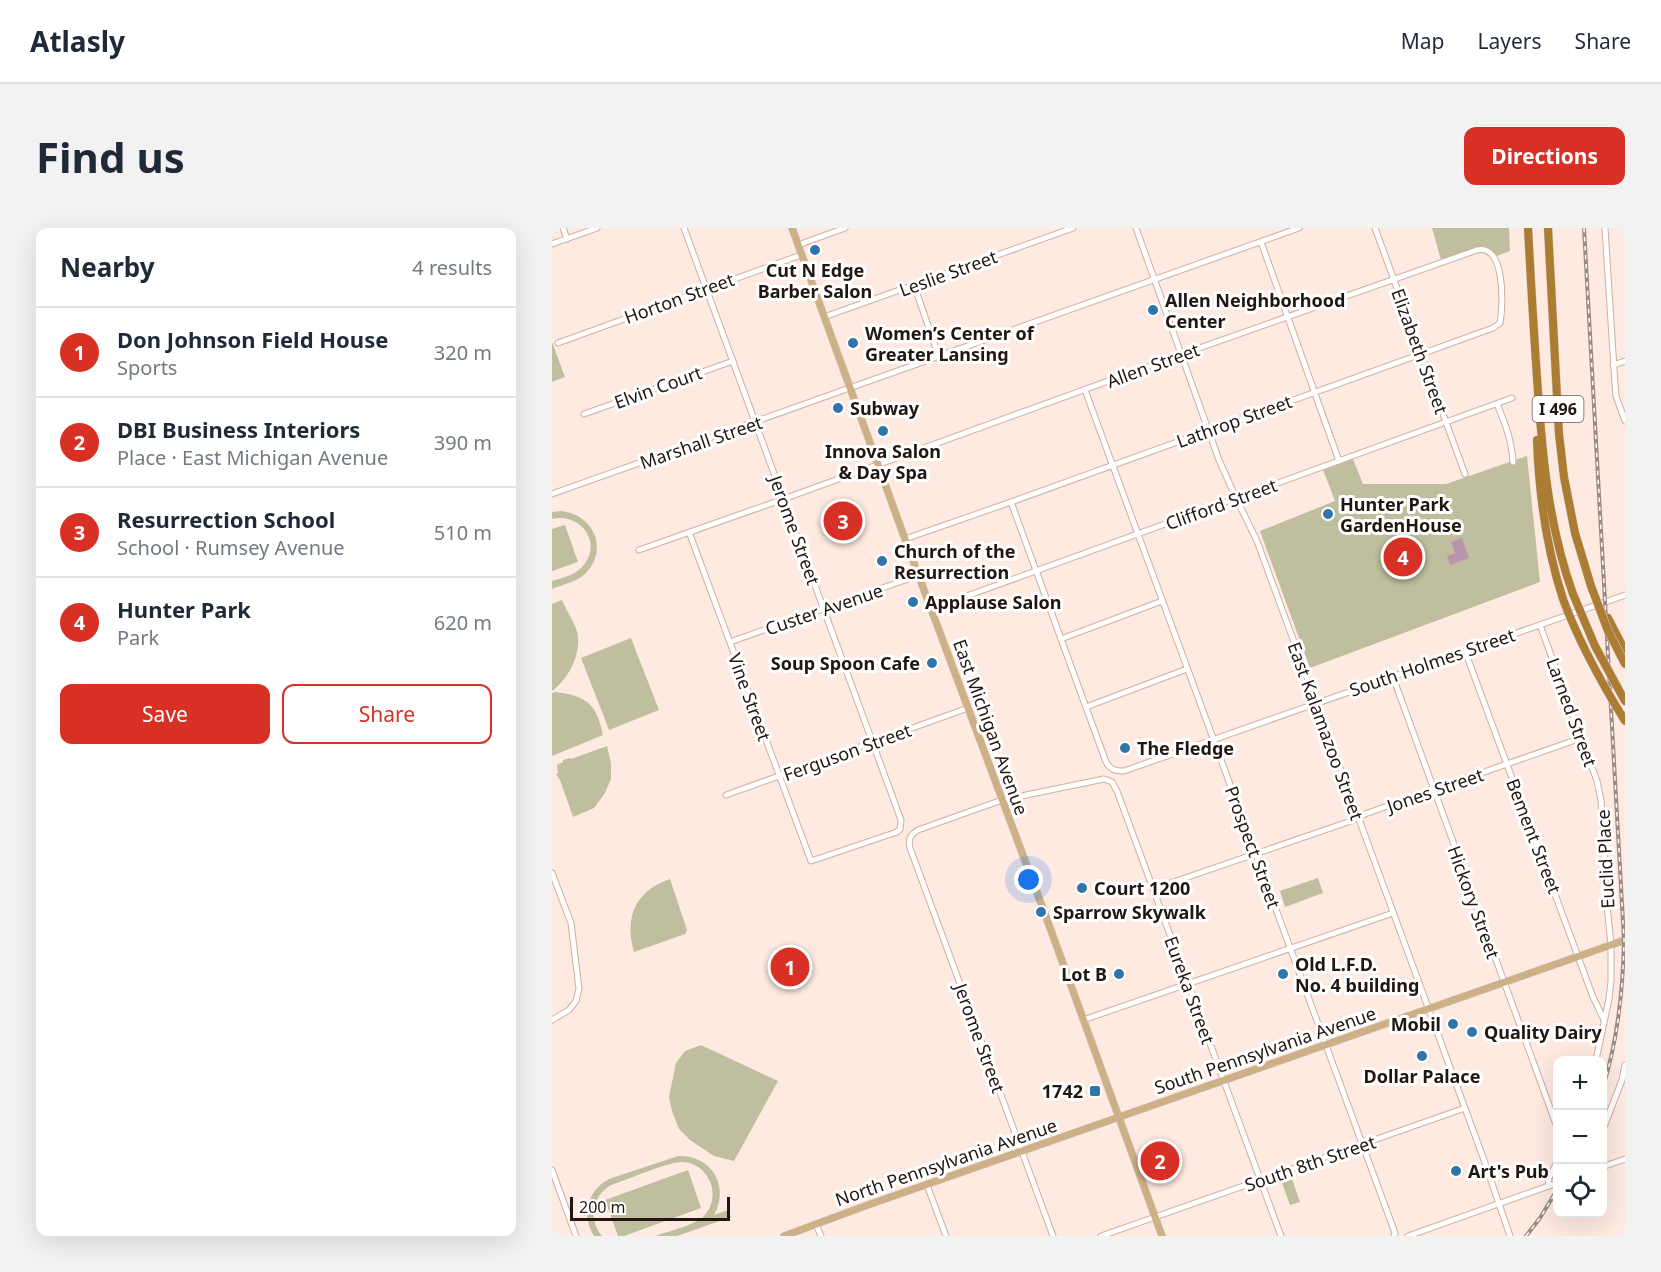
<!DOCTYPE html>
<meta charset="utf-8">
<style>
body{margin:0;font-family:"Noto Sans",sans-serif;background:#f2f2f3;color:#1f2937}
.controls{position:absolute;right:18px;bottom:18px;display:grid;overflow:hidden;border-radius:12px;box-shadow:0 6px 24px #0002}
.controls button{width:54px;height:54px;display:grid;place-items:center;padding:0;border:0;border-bottom:2px solid #e0e1e3;background:#fff;color:#1f2937;font:30px sans-serif}
.scale{position:absolute;left:18px;bottom:15px;width:160px;box-sizing:border-box;padding-left:6px;border:3px solid #221612;border-top:0;font-size:16px;line-height:21px;white-space:nowrap;color:#221612;-webkit-text-stroke:4px #fff;paint-order:stroke}
.you{position:absolute;left:477px;top:652px;width:21px;height:21px;margin:-15px;border:4px solid #fff;border-radius:50%;background:#1a73e8;box-shadow:0 0 0 9px #1a73e833}
.badge{display:grid;place-items:center;width:39px;height:39px;border-radius:50%;background:#d93025;color:#fff;font-size:20px;font-weight:700}
.pin{position:absolute;translate:-50% -50%;border:3px solid #fff;box-shadow:0 2px 6px #0006}
.list{margin:0;padding:0;list-style:none}
h2{display:flex;justify-content:space-between;align-items:center;height:78px;margin:0;padding:0 24px;font-size:26px}
h2 small{font-size:20px;font-weight:400;color:#747a83}
.list li{display:grid;grid-template-columns:39px 1fr auto;gap:18px;align-items:center;box-sizing:border-box;height:90px;padding:0 24px;border-top:2px solid #e0e1e3}
.list b{display:block;font-size:22px;white-space:nowrap}
.list p{margin:0;font-size:20px;white-space:nowrap;color:#747a83}
.list em{font-size:20px;font-style:normal;color:#747a83}
.actions{display:flex;gap:12px;padding:18px 24px}
.actions a{flex:1;padding:14px 0;border:2px solid #d93025;border-radius:12px;text-align:center;font-size:21px;color:#d93025}
.actions .main{background:#d93025;color:#fff}
.icon{flex:none;width:33px;height:33px;fill:none;stroke:currentColor;stroke-width:2;stroke-linecap:round;stroke-linejoin:round}
.map{position:relative;flex:none;width:1073px;height:1008px;overflow:hidden;border-radius:12px}
header{display:flex;align-items:center;gap:36px;box-sizing:border-box;height:84px;padding:0 30px;background:#fff;border-bottom:2px solid #e0e1e3}
header strong{font-size:28px}
nav{display:flex;gap:33px;margin-inline-start:auto;font-size:21px}
.intro{display:flex;align-items:center;justify-content:space-between;box-sizing:border-box;height:144px;padding:0 36px}
h1{margin:0;font-size:42px}
.button{padding:15px 27px;border-radius:12px;background:#d93025;color:#fff;font-size:21px;font-weight:700}
main{display:flex;gap:36px;padding:0 36px}
aside{flex:1;background:#fff;border-radius:12px;box-shadow:0 6px 24px #0002}
.map>svg:first-child{display:block}
</style>
<header>
<strong>Atlasly</strong>
<nav><a>Map</a><a>Layers</a><a>Share</a></nav>
</header>
<div class="intro"><h1>Find us</h1><a class="button">Directions</a></div>
<main>
<aside>
<h2>Nearby<small>4 results</small></h2>
<ul class="list">
<li><span class="badge">1</span><div><b>Don Johnson Field House</b><p>Sports</p></div><em>320 m</em></li>
<li><span class="badge">2</span><div><b>DBI Business Interiors</b><p>Place · East Michigan Avenue</p></div><em>390 m</em></li>
<li><span class="badge">3</span><div><b>Resurrection School</b><p>School · Rumsey Avenue</p></div><em>510 m</em></li>
<li><span class="badge">4</span><div><b>Hunter Park</b><p>Park</p></div><em>620 m</em></li>
</ul>
<div class="actions"><a class="main">Save</a><a>Share</a></div>
</aside>
<div class="map">
<svg width="1073" height="1008" viewBox="0 0 1073 1008">
<rect width="100%" height="100%" fill="#ffeae2"/>
<!-- green -->
<g fill="#bfbe9e">
<path d="M880,0H957L958,23L939,30L925,20L889,32Z"/>
<path d="M0,114L13,149L0,154Z"/>
<path d="M975,228L988,354L758,440L708,303L783,273L771,242L801,231L811,256H894Z"/>
<path d="M8,283C40,285 58,320 34,345C25,354 12,356 0,361V353C10,350 23,347 30,339C52,316 29,284 0,291V284Z"/>
<path d="M13,297L26,334L0,343V301Z"/>
<path d="M10,372C14,382 25,398 26,408C28,429 16,451 0,463V376Z"/>
<path d="M79,410L107,482L57,502L29,430Z"/>
<path d="M3,464C36,468 44,476 51,507L0,528V465Z"/>
<path d="M55,518L59,535V551L53,565L42,580L21,589L8,552L4,546L6,545L5,537L11,534V532L18,530L19,531Z"/>
<path d="M766,650L771,665L733,679L728,663Z"/>
<path d="M118,651L135,702L133,706L82,724C72,689 83,663 118,651Z"/>
<path d="M149,817L226,853L182,933L162,928L138,912L127,901L120,883L117,869L124,835L133,823Z"/>
<path d="M126,928C160,927 178,958 162,987L176,982L179,989L125,1008H103C117,1003 140,998 151,989C171,970 158,935 130,934C115,934 75,952 59,957C40,968 36,991 50,1008H42C29,987 35,963 57,951Z"/>
<path d="M136,942L149,980L72,1008H66L53,972Z"/>
<path d="M740,951L748,974L738,977L730,955Z"/>
</g>
<!-- water -->
<path fill="#bb94ad" d="M910,310L917,330L898,337L895,328L903,325L899,314Z"/>
<g fill="none" stroke-linecap="round" stroke-linejoin="round">
<!-- minor casing -->
<g stroke="#cfafa2" stroke-width="7">
<g id="minor">
<path d="M11,0L15,11"/>
<path d="M132,0L349,592L348,601L345,604L259,633L137,304"/>
<path d="M584,0L667,232L684,270L705,313L932,932L958,1008"/>
<path d="M823,0L913,246"/>
<path d="M1053,0L1063,156L1064,168L1073,193"/>
<path d="M709,14L787,233"/>
<path d="M0,16L45,0"/>
<path d="M246,17L293,0"/>
<path d="M362,57L387,129"/>
<path d="M272,89L521,0"/>
<path d="M6,115L249,27"/>
<path d="M1061,137L1073,133"/>
<path d="M533,162L843,1005L842,1008"/>
<path d="M945,176C953,195 960,213 961,234"/>
<path d="M32,186L181,133"/>
<path d="M0,266L747,0"/>
<path d="M459,274L554,534C559,542 563,543 572,543L1073,367"/>
<path d="M87,322L226,273L636,124L925,22C954,15 951,79 948,95L941,100L459,274L353,311"/>
<path d="M379,381L960,170"/>
<path d="M988,397L1045,553L1049,572L1055,677L1059,717V753L1057,771L1044,832"/>
<path d="M509,411L610,373"/>
<path d="M178,414L367,347"/>
<path d="M913,423L1041,769L1052,792"/>
<path d="M841,449L1005,899"/>
<path d="M534,479L635,441"/>
<path d="M174,567L416,480"/>
<path d="M0,645L19,695L27,761L24,773L17,782L0,792"/>
<path d="M601,661L799,593L813,586L844,575L1029,510"/>
<path d="M531,792L841,685"/>
<path d="M1050,904L1070,852L1073,837"/>
<path d="M1050,939L1073,931"/>
<path d="M0,942L24,1008"/>
<path d="M375,957L394,1008"/>
<path d="M996,958L997,950L1005,934"/>
<path d="M264,996L269,1008"/>
<path d="M501,1008L358,620C356,611 358,607 366,602L450,572L552,551L560,554L565,563L729,1008"/>
<path d="M549,1008L913,880"/>
<path d="M856,1008L1005,955"/>
</g>
</g>
<!-- major casing -->
<g stroke="#d3d0d0" stroke-width="8">
<g id="major">
<path d="M240,0L353,311L497,697L610,1008"/>
<path d="M232,1008L313,978L1073,712"/>
</g>
</g>
<!-- highway casing -->
<g stroke="#d3d0d0" stroke-width="9">
<g id="highway">
<path d="M976,0C979,55 982,109 986,164C991,234 997,299 1021,366"/>
<path d="M996,0L1007,206L1012,249L1023,305L1039,358"/>
<path d="M985,212C987,267 994,319 1011,371"/>
<path d="M1056,390L1073,423"/>
</g>
</g>
<!-- minor -->
<use href="#minor" stroke="#fff" stroke-width="5"/>
<!-- major -->
<use href="#major" stroke="#cdb085" stroke-width="7"/>
<!-- highway -->
<use href="#highway" stroke="#ac7c33" stroke-width="8"/>
<!-- rail casing -->
<g stroke="#9b8a84" stroke-width="4">
<g id="rail">
<path d="M1032,0L1072,712C1071,763 1066,813 1050,862"/>
<path d="M974,1008L988,990L1005,962"/>
</g>
</g>
<!-- rail -->
<use href="#rail" stroke="#fff" stroke-width="1.5" stroke-dasharray="4.5" stroke-linecap="butt"/>
<!-- highway-bridge casing -->
<g stroke="#d3d0d0" stroke-width="9" stroke-linecap="butt">
<g id="highway-bridge">
<path d="M1039,358L1056,403L1073,436"/>
<path d="M1021,366L1043,418L1073,473"/>
<path d="M1011,371C1027,415 1049,454 1073,493"/>
</g>
</g>
<!-- highway-bridge -->
<use href="#highway-bridge" stroke="#ac7c33" stroke-width="8"/>
</g>
<!-- markers -->
<g fill="#3075aa" stroke="#fff" stroke-width="2">
<circle cx="263" cy="22" r="6"/>
<circle cx="601" cy="82" r="6"/>
<circle cx="301" cy="115" r="6"/>
<circle cx="286" cy="180" r="6"/>
<circle cx="331" cy="203" r="6"/>
<circle cx="776" cy="286" r="6"/>
<circle cx="330" cy="333" r="6"/>
<circle cx="361" cy="374" r="6"/>
<circle cx="380" cy="435" r="6"/>
<circle cx="573" cy="520" r="6"/>
<circle cx="530" cy="660" r="6"/>
<circle cx="489" cy="684" r="6"/>
<circle cx="567" cy="746" r="6"/>
<circle cx="731" cy="746" r="6"/>
<circle cx="901" cy="796" r="6"/>
<circle cx="920" cy="804" r="6"/>
<circle cx="870" cy="828" r="6"/>
<rect x="537" y="857" width="12" height="12" rx="3"/>
<circle cx="904" cy="943" r="6"/>
</g>
<g text-anchor="middle" dominant-baseline="central" stroke-width="6" stroke-linejoin="round" paint-order="stroke">
<!-- shield labels -->
<rect fill="#fff" stroke="#645c59" stroke-width="1.5" x="980.5" y="168" width="51" height="26" rx="4.5"/>
<g font-size="16" font-weight="bold" fill="#221612">
<text x="1006" y="181">I 496</text>
</g>
<!-- poi labels -->
<g font-size="18" font-weight="bold" fill="#221612" stroke="#fff" text-anchor="start">
<text x="263" y="42" text-anchor="middle">Cut N Edge<tspan x="263" dy="21">Barber Salon</tspan></text>
<text x="613" y="72">Allen Neighborhood<tspan x="613" dy="21">Center</tspan></text>
<text x="313" y="105">Women’s Center of<tspan x="313" dy="21">Greater Lansing</tspan></text>
<text x="298" y="180">Subway</text>
<text x="331" y="223" text-anchor="middle">Innova Salon<tspan x="331" dy="21">&amp; Day Spa</tspan></text>
<text x="788" y="276">Hunter Park<tspan x="788" dy="21">GardenHouse</tspan></text>
<text x="342" y="323">Church of the<tspan x="342" dy="21">Resurrection</tspan></text>
<text x="373" y="374">Applause Salon</text>
<text x="368" y="435" text-anchor="end">Soup Spoon Cafe</text>
<text x="585" y="520">The Fledge</text>
<text x="542" y="660">Court 1200</text>
<text x="501" y="684">Sparrow Skywalk</text>
<text x="743" y="736">Old L.F.D.<tspan x="743" dy="21">No. 4 building</tspan></text>
<text x="555" y="746" text-anchor="end">Lot B</text>
<text x="889" y="796" text-anchor="end">Mobil</text>
<text x="932" y="804">Quality Dairy</text>
<text x="870" y="848" text-anchor="middle">Dollar Palace</text>
<text x="531" y="863" text-anchor="end">1742</text>
<text x="916" y="943">Art's Pub</text>
</g>
<!-- street labels -->
<g font-size="18" fill="#221612" stroke="#fff">
<text transform="translate(396 45) rotate(-20)">Leslie Street</text>
<text transform="translate(127 70) rotate(-20)">Horton Street</text>
<text transform="translate(868 123) rotate(70)">Elizabeth Street</text>
<text transform="translate(601 137) rotate(-20)">Allen Street</text>
<text transform="translate(106 159) rotate(-20)">Elvin Court</text>
<text transform="translate(682 193) rotate(-20)">Lathrop Street</text>
<text transform="translate(149 214) rotate(-19)">Marshall Street</text>
<text transform="translate(669 276) rotate(-20)">Clifford Street</text>
<text transform="translate(243 302) rotate(70)">Jerome Street</text>
<text transform="translate(272 381) rotate(-19)">Custer Avenue</text>
<text transform="translate(880 434) rotate(-19)">South Holmes Street</text>
<text transform="translate(198 469) rotate(70)">Vine Street</text>
<text transform="translate(1020 484) rotate(70)">Larned Street</text>
<text transform="translate(439 499) rotate(70)">East Michigan Avenue</text>
<text transform="translate(774 503) rotate(70)">East Kalamazoo Street</text>
<text transform="translate(295 524) rotate(-20)">Ferguson Street</text>
<text transform="translate(883 562) rotate(-19)">Jones Street</text>
<text transform="translate(982 608) rotate(69)">Bement Street</text>
<text transform="translate(701 619) rotate(70)">Prospect Street</text>
<text transform="translate(1053 631) rotate(-93)">Euclid Place</text>
<text transform="translate(922 674) rotate(70)">Hickory Street</text>
<text transform="translate(638 762) rotate(70)">Eureka Street</text>
<text transform="translate(428 810) rotate(70)">Jerome Street</text>
<text transform="translate(713 822) rotate(-19)">South Pennsylvania Avenue</text>
<text transform="translate(394 934) rotate(-19)">North Pennsylvania Avenue</text>
<text transform="translate(758 935) rotate(-19)">South 8th Street</text>
</g>
</g>
</svg>
<div class="controls">
<button>+</button>
<button>−</button>
<button><svg class="icon" aria-label="locate" viewBox="0 0 24 24"><circle cx="12" cy="12" r="6"/><path d="M12 2v4M12 18v4M2 12h4M18 12h4"/></svg></button>
</div>
<div class="scale">200 m</div>
<div class="you"></div>
<div class="pin badge" style="left:238px;top:739px">1</div>
<div class="pin badge" style="left:608px;top:933px">2</div>
<div class="pin badge" style="left:291px;top:293px">3</div>
<div class="pin badge" style="left:851px;top:329px">4</div>
</div>
</main>
